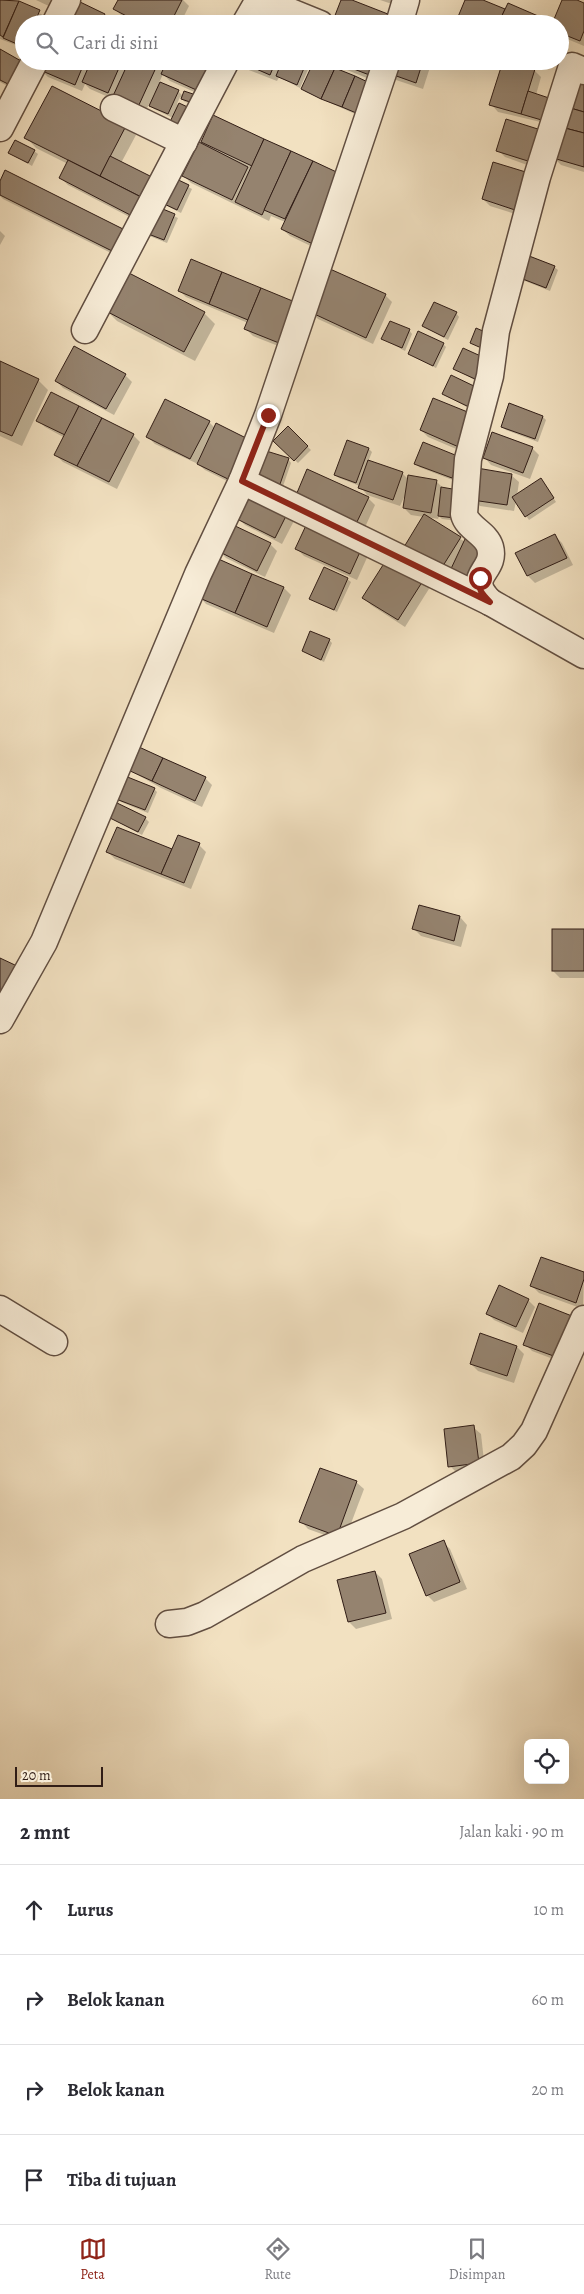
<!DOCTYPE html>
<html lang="id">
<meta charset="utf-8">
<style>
body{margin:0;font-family:Alegreya,serif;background:#f7f7f7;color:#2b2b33}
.controls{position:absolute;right:15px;bottom:15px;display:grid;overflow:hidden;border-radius:8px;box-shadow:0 5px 20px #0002}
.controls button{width:45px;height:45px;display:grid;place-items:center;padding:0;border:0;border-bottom:1px solid #e1e1e2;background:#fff;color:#2b2b33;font:25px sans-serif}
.scale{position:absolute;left:15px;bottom:12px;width:88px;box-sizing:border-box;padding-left:5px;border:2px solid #311d16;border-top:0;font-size:14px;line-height:18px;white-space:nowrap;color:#311d16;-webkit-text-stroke:4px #f7ecd7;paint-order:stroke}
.stop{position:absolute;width:15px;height:15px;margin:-11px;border:4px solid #8f2418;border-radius:50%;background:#fff}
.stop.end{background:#8f2418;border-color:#fff;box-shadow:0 1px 5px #0008}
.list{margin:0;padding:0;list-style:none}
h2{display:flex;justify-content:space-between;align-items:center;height:65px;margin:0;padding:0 20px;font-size:21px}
h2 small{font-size:16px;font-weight:400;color:#7c7c81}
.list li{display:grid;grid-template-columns:32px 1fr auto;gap:15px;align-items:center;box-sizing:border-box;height:90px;padding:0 20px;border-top:1px solid #e1e1e2}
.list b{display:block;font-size:19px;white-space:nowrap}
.list em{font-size:16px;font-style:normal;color:#7c7c81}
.icon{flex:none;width:28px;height:28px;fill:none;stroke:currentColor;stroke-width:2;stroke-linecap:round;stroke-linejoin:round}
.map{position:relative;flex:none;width:584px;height:1799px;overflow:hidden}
.search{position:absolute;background:#fff;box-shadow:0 5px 20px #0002;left:15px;right:15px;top:15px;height:55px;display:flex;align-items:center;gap:12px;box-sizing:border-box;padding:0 18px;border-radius:28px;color:#7c7c81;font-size:19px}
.sheet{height:425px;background:#fff}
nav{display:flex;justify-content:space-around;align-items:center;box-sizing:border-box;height:70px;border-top:1px solid #e1e1e2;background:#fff;font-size:14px;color:#7c7c81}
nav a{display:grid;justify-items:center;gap:2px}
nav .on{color:#8f2418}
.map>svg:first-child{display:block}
</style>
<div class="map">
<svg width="584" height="1799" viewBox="0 0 584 1799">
<rect width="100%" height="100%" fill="#f2e1c1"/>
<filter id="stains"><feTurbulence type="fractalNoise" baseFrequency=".004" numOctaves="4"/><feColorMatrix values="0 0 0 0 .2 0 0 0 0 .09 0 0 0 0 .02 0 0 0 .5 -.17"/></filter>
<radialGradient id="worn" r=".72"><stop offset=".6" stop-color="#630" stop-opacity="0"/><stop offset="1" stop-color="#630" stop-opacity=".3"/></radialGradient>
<!-- shadow -->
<g fill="#0003">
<path d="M0,0H13L43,15L39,24H24V48L0,39Z"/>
<path d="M36,0H59L55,9Z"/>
<path d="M119,0H183L189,6L180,24H138L122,16L115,9Z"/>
<path d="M343,0H349L399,24H341L335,18Z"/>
<path d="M380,0H397L395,5Z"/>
<path d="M467,0H480L505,11L508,5L553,24L563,0H574L584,4V46L560,36V24H457Z"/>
<path d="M105,15L108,18L105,24H68Z"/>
<path d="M408,19L424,24H406Z"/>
<path d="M0,50L15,90L0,82Z"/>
<path d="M45,61H214L201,95L170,81L163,74L159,83L178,91L183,96L192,95L196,99L194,104L185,102L180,97L177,104L193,111L173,118L154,109L149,104L145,113L90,89L85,84L82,91L48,77L41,70Z"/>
<path d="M305,61L310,65L300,88L279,77L277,81L246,69L239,62Z"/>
<path d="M315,61L364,118L306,92L302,89Z"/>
<path d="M325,61H382L379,83Z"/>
<path d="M393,61H432L423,89L396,80L389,73Z"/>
<path d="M504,61L534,70L541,77L536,95L549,124L498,112L491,104Z"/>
<path d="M537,61H545L544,64Z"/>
<path d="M584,81V172L561,165L554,158Z"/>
<path d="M214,117L344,177L321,251L290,236L282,229L285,222L271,216L269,221L191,183L184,176Z"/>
<path d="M507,120L538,169L505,157L498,150Z"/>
<path d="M126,125L136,135L121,163L152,206L178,218L167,243L147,235L143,224L68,185L61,178L68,164L36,148L26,137Z"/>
<path d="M34,151L38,154L32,166L9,153Z"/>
<path d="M494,163L525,217L490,206L483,199Z"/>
<path d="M171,178L192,189L181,213L163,204Z"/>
<path d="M0,183L133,239L123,259L3,199L0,196Z"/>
<path d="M0,231L5,236L0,245Z"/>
<path d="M554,267L558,270L550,291L520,279Z"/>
<path d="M127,274L204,313L215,324L195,361L117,321L107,311Z"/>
<path d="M179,290L295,303L286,349L253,336L246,329L248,323L186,297Z"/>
<path d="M385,295L392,302L373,344L318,319L311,312Z"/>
<path d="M456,313L459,317L448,340L423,326Z"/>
<path d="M409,330L412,334L405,351L383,339Z"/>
<path d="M443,344L446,347L436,368L409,354Z"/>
<path d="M484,359L478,382L455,369Z"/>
<path d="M0,362L38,380L48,390L22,446L0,436Z"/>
<path d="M125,375L132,382L114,415L63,388L56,381Z"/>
<path d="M452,377L472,410L444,394Z"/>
<path d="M434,400L468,454L428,437L421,430Z"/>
<path d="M543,417L546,420L538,442L506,430L502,427Z"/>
<path d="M38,420L133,435L140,442L117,489L63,462L56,455L65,438L45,427Z"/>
<path d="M209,422L215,428L237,486L205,470L198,464L155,444L148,437Z"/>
<path d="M288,428L311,450L298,463L275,441Z"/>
<path d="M532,448L539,455L530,479L491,465L484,457Z"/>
<path d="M369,449L372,452L368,462L402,473L409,480L437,482L444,489L458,521L442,519L439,516L438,519L427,517L465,542L471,583L413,553L424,517L411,515L404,508L406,493L400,506L367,495L360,486L339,478L335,475Z"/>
<path d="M460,458L455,481L419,467L416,463Z"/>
<path d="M288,459L291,463L281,492L257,484Z"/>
<path d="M511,475L519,482L517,496L544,483L556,502L529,520L516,501L514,511L480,506L473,499Z"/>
<path d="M368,498L375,505L362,534L302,507Z"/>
<path d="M296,517L282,544L245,525L238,518Z"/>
<path d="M555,536L562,543L573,565L535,583L528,576L517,553Z"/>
<path d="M270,544L277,551L265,577L226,558L219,551Z"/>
<path d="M297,549L370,551L357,580L304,556Z"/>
<path d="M390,556L432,584L405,627L371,605L364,598Z"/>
<path d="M215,559L284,588L291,595L274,633L206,604L199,596Z"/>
<path d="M347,579L351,582L337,612L311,599Z"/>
<path d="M329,640L332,643L324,662L303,651Z"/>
<path d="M129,770L205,778L212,785L202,807L161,788Z"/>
<path d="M154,789L157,792L148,813L121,802L117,798Z"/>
<path d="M109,817L145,818L149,822L142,835Z"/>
<path d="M199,845L206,852L191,889L115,859L108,852L173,851Z"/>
<path d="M420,906L460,917L467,925L461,947L421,936L414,929Z"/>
<path d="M584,931V978H560L553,971Z"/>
<path d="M584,1273L583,1309L539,1293L532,1286Z"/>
<path d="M528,1300L535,1307L523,1333L494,1320L487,1313Z"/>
<path d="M540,1305L569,1365L532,1351L525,1344Z"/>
<path d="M517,1347L524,1354L514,1383L478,1371L471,1364Z"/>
<path d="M473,1427L481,1434L485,1470L457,1473L450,1466Z"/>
<path d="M356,1482L364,1489L344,1542L308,1529L301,1521Z"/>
<path d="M443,1542L450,1549L467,1589L434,1602L427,1595Z"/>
<path d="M375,1572L382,1579L392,1619L356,1629L349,1622Z"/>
</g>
<!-- building -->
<g fill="#95836f" stroke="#311d16">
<path d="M0,0L19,1L3,37L0,35Z"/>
<path d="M118,0H182L170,24H142L113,9Z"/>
<path d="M341,0H352L393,16L390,24H348L334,18Z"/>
<path d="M465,0H483L505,9L498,24H455Z"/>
<path d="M562,0H577L584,3V31L580,41L560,33V24H552Z"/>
<path d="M19,1L40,10L34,24H24V47L3,38Z"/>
<path d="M78,1L105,14L100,24H67Z"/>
<path d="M508,3L552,22L551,24H498Z"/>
<path d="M262,8L292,24H255Z"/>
<path d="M0,49L21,61L8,84L0,80Z"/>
<path d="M43,61H85L75,85L40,70Z"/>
<path d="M91,61H122L108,93L82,82Z"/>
<path d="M129,61H159L138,107L113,96Z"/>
<path d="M167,61H218L203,93L161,74Z"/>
<path d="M238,61H276L270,75Z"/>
<path d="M282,61H307L297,85L276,76Z"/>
<path d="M314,61H320L335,68L321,99L301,89Z"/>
<path d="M333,61H378L372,76Z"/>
<path d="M392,61H423L416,83L388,73Z"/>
<path d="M503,61L535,69L521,114L489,105Z"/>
<path d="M335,68L355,76L342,107L321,99Z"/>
<path d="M355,76L374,85L361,115L342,107Z"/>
<path d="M575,77L584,80V112L567,107Z"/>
<path d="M160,82L179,90L168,114L149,106Z"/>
<path d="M52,86L127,124L100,176L24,138Z"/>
<path d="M184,91L193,94L190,102L181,99Z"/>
<path d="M528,91L552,99L545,121L521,114Z"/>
<path d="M179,103L194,110L183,133L168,126Z"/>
<path d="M567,107L584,112V133L561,127Z"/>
<path d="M213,115L264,139L252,166L201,142Z"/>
<path d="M506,119L541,130L531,162L496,151Z"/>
<path d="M561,127L584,133V167L553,158Z"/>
<path d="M264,139L291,151L262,215L235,202Z"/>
<path d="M15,140L35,150L28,163L8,153Z"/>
<path d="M199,142L248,167L232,200L182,176Z"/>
<path d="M291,151L313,161L285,219L264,210Z"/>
<path d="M110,156L156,179L145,199L100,176Z"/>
<path d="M68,160L145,199L136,218L59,178Z"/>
<path d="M313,161L345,176L313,244L281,229Z"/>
<path d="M493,162L529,173L518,211L482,199Z"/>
<path d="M5,170L127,231L116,253L0,195V181Z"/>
<path d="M170,176L189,185L177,210L158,201Z"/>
<path d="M153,205L175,214L164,240L143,232Z"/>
<path d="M524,254L555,266L546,288L515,276Z"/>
<path d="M191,259L222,272L209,304L178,291Z"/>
<path d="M330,269L386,294L366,338L310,312Z"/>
<path d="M127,272L205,312L184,352L106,311Z"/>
<path d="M222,272L261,288L248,320L209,304Z"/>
<path d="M261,288L295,302L279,343L244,329Z"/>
<path d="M434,302L457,312L444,337L422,326Z"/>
<path d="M390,321L410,329L402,348L381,339Z"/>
<path d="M476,328L492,335L486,350L470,343Z"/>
<path d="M418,331L444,343L433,366L408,354Z"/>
<path d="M74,346L126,374L106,409L55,381Z"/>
<path d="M463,348L485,358L475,379L453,369Z"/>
<path d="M0,361L39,379L12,436L0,431Z"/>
<path d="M451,375L478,388L469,407L442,394Z"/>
<path d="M51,392L79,406L65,435L36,421Z"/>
<path d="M433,398L475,415L461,448L420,430Z"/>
<path d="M165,399L210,421L190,459L146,437Z"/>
<path d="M509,403L543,416L535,439L501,427Z"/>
<path d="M79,406L102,418L77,466L54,455Z"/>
<path d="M102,418L134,434L109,482L77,466Z"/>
<path d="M216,423L250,440L230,480L197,464Z"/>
<path d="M288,426L308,446L294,461L273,441Z"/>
<path d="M492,432L533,447L523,473L483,458Z"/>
<path d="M347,440L369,448L356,483L334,475Z"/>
<path d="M423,442L460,457L452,478L414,464Z"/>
<path d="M263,450L289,458L278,490L252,481Z"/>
<path d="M368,460L403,472L393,500L358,488Z"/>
<path d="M477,468L512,474L507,505L472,500Z"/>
<path d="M307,469L369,497L354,528L294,500Z"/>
<path d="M408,475L437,480L431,513L403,508Z"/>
<path d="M541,478L554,498L525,517L512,497Z"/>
<path d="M441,487L458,490L455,518L438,516Z"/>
<path d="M252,489L290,508L275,538L237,519Z"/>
<path d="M424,514L461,537L441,569L404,547Z"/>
<path d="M309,519L364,543L350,574L295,549Z"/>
<path d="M231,524L271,543L257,571L218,551Z"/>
<path d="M555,534L567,558L527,576L515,553Z"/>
<path d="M465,539L483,547L467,580L449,573Z"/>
<path d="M390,554L426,576L398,620L362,598Z"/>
<path d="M214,557L252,574L235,613L197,597Z"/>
<path d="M324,567L348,578L334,610L309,599Z"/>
<path d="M252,574L284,587L267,627L235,613Z"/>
<path d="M310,631L330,639L321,660L302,651Z"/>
<path d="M139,747L163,758L152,781L128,770Z"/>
<path d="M163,758L206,777L195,801L152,781Z"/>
<path d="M125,776L155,788L145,810L116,799Z"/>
<path d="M115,802L146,817L138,832L108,817Z"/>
<path d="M117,827L172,849L161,874L106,852Z"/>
<path d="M178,835L200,843L184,883L161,874Z"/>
<path d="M419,905L460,916L454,941L412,929Z"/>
<rect x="552" y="929" width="32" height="42"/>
<path d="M0,958L17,966L0,997Z"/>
<path d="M541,1257L584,1272V1279L576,1303L530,1286Z"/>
<path d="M499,1285L529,1299L516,1327L486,1314Z"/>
<path d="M539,1303L577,1318L562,1359L523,1345Z"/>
<path d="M480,1333L517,1346L507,1376L470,1364Z"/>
<path d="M474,1425L479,1463L448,1467L444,1429Z"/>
<path d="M320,1468L357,1481L337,1536L299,1522Z"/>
<path d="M444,1540L460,1582L426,1596L409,1554Z"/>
<path d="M375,1571L386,1613L348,1622L337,1580Z"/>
</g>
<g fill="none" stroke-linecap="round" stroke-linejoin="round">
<!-- minor casing -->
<g stroke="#614e41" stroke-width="29">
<g id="minor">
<path d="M55,24L67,0"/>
<path d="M245,24L256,5L266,2L320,24"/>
<path d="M399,24L406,0"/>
<path d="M114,108L184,142"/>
<path d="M0,128L35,61"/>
<path d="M85,330L226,61"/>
<path d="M242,481L490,602L584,655"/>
<path d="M490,602C463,575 497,572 490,547C486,533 467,528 464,514L468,459L490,376L496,331L537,177L572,66L584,71"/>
<path d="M0,1020L44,942L198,574L242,481L268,415L387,61"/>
<path d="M0,1309L54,1342"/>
<path d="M169,1624L187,1622L205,1615L303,1559L403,1516L511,1457L524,1445L534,1431L584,1319"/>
</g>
</g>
<!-- minor -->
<use href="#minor" stroke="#f7ecd7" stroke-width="26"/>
</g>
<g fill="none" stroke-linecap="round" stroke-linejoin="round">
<!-- route -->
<path stroke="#8f2418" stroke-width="6" d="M268,415L242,481L490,602C482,594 477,589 480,578"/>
</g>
<rect width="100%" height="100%" filter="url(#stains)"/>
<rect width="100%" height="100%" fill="url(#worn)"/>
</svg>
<div class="controls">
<button><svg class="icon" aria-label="locate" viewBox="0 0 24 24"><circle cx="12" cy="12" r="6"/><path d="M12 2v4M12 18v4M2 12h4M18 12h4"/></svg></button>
</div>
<div class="scale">20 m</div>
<div class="stop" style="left:480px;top:578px"></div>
<div class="stop end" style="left:268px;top:415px"></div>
<div class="search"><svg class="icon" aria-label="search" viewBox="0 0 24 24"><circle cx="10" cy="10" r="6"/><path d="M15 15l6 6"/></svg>Cari di sini</div>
</div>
<section class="sheet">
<h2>2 mnt<small>Jalan kaki · 90 m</small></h2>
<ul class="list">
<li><svg class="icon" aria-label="ahead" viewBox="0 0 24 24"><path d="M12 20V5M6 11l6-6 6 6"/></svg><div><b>Lurus</b></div><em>10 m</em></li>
<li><svg class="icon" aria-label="right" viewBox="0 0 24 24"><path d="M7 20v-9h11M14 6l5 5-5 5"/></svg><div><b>Belok kanan</b></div><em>60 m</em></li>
<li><svg class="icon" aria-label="right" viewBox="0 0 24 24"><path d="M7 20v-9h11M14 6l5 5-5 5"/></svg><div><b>Belok kanan</b></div><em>20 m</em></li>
<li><svg class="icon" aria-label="arrive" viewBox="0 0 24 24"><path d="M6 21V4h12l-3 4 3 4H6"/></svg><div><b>Tiba di tujuan</b></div></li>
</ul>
</section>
<nav>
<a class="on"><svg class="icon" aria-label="map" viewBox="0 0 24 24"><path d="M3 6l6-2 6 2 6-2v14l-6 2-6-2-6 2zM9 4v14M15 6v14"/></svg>Peta</a>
<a><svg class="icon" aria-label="directions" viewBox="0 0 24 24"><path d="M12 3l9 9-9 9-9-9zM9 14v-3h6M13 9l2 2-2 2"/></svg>Rute</a>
<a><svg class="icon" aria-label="saved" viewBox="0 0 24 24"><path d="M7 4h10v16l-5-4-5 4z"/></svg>Disimpan</a>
</nav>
